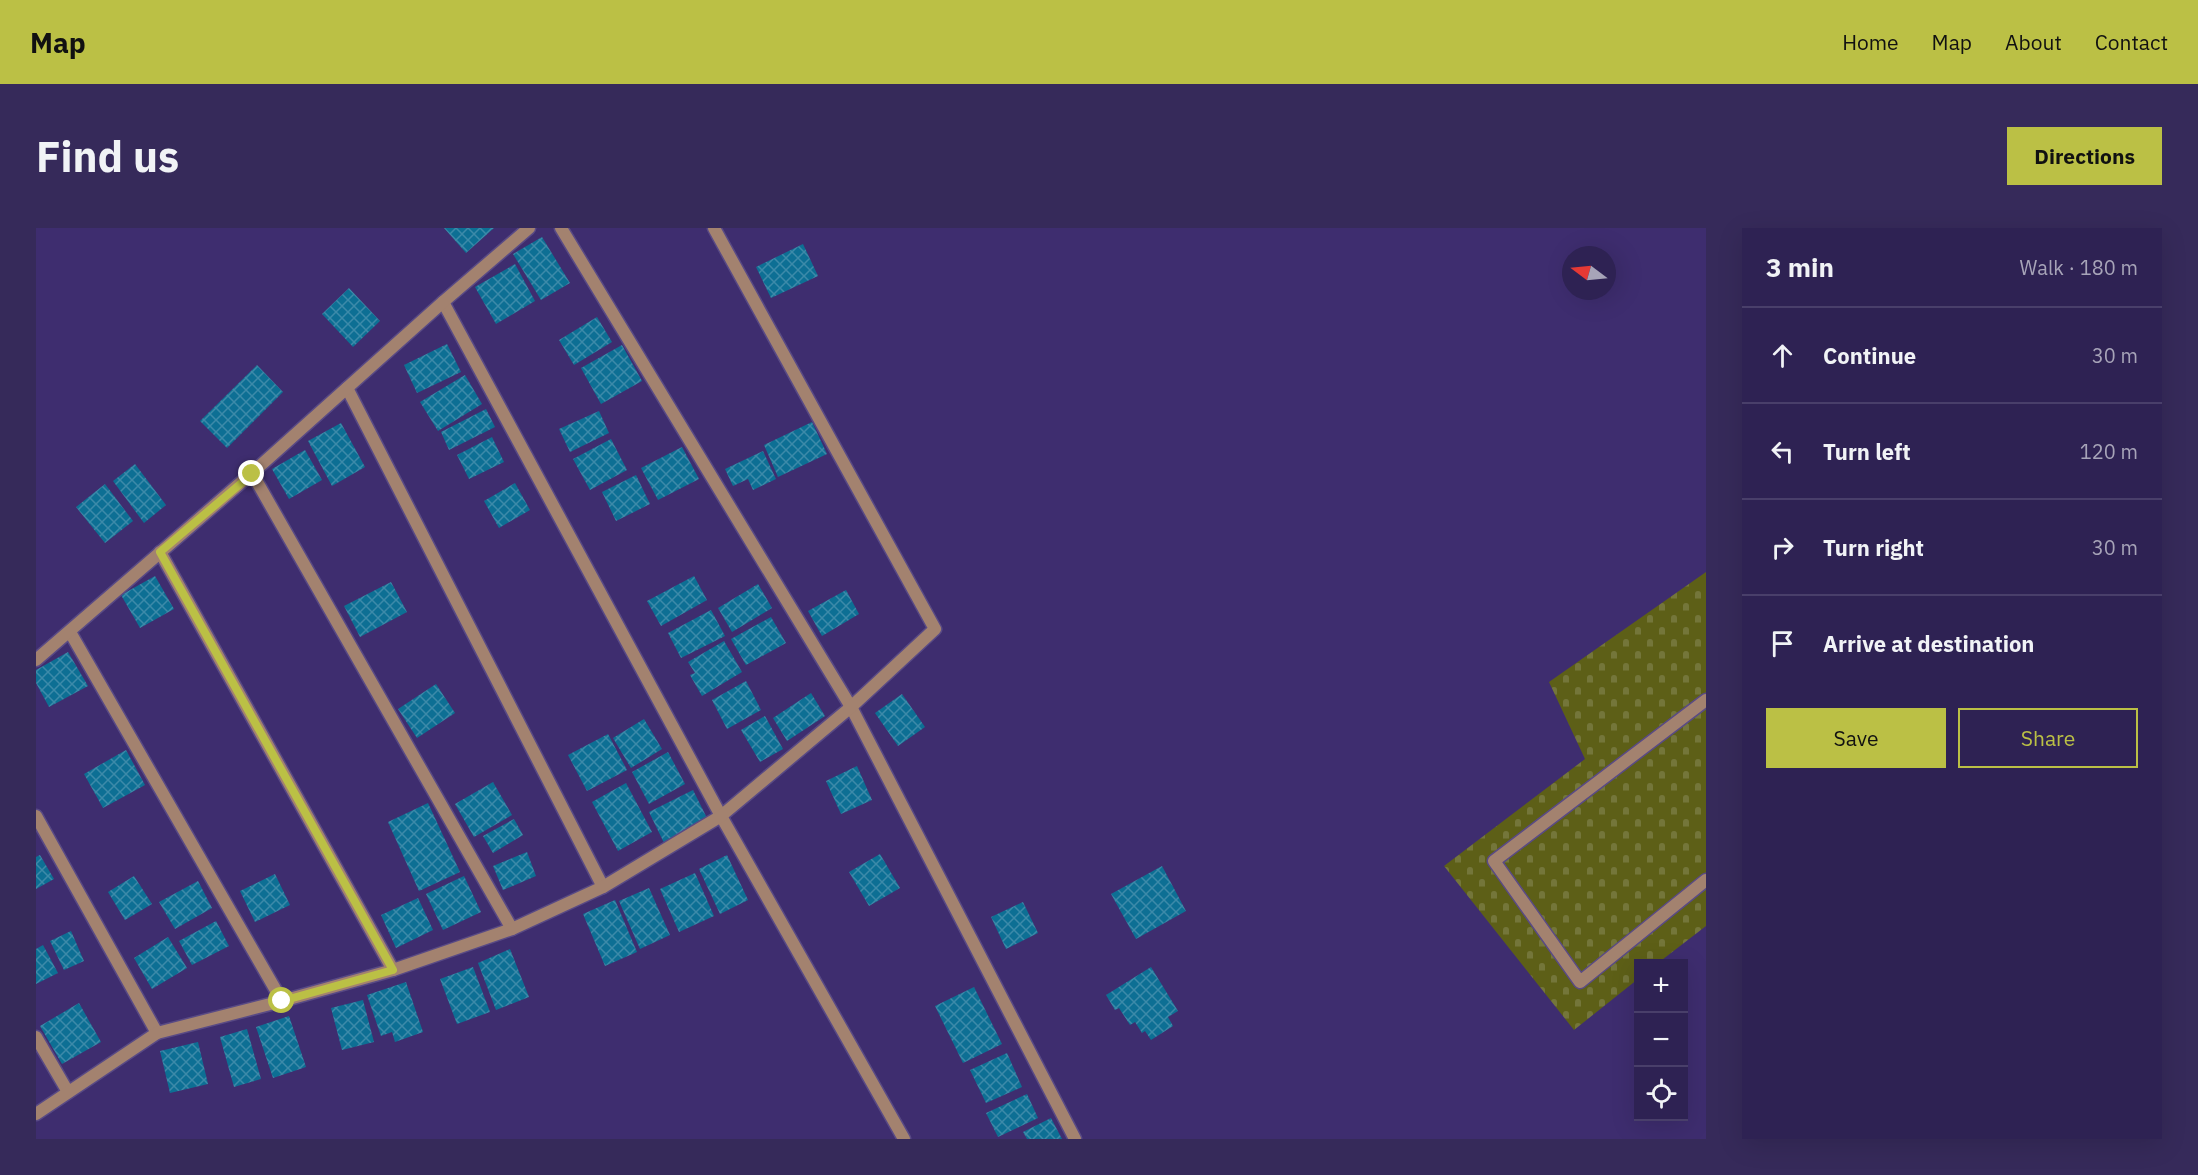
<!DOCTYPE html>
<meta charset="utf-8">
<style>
body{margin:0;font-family:"IBM Plex Sans",sans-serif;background:#362a5a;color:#f1f3f6}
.controls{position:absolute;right:18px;bottom:18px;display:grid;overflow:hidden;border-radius:0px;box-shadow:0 6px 24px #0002}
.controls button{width:54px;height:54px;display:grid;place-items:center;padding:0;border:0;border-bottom:2px solid #493f6a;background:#2e2253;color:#f1f3f6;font:30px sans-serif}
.compass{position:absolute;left:1526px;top:18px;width:54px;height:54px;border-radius:50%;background:#2e2253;box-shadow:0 6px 24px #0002;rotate:286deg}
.stop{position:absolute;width:18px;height:18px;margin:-14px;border:4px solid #bbc045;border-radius:50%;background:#fff}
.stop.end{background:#bbc045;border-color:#fff;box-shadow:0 2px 6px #0008}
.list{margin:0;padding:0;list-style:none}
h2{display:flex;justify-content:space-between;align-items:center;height:78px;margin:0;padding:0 24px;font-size:26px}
h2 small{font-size:20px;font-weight:400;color:#a7a4b8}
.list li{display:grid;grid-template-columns:39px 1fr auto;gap:18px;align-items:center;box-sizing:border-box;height:96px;padding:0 24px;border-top:2px solid #493f6a}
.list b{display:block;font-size:22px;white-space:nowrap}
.list em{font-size:20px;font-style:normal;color:#a7a4b8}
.actions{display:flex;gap:12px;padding:18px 24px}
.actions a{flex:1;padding:14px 0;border:2px solid #bbc045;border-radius:0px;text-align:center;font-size:21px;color:#bbc045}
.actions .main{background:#bbc045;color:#111}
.icon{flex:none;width:33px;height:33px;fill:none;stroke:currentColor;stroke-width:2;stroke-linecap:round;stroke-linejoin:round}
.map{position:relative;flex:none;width:1670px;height:911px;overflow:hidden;border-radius:0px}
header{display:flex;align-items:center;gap:36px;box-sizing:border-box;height:84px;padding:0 30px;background:#bbc045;color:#111}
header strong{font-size:28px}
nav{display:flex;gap:33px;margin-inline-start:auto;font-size:21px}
.intro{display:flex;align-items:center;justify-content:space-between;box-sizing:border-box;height:144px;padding:0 36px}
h1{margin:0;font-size:42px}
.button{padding:15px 27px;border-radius:0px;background:#bbc045;color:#111;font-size:21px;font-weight:700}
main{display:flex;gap:36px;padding:0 36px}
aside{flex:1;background:#2e2253;border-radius:0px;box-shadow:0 6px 24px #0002}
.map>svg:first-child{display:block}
</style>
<header>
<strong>Map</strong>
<nav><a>Home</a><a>Map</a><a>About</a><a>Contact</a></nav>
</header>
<div class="intro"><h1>Find us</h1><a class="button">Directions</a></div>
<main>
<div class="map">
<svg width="1670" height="911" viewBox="0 0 1670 911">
<defs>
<pattern id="cemetery-stones" width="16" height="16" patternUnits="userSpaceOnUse" patternTransform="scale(1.5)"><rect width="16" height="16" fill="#5d5f17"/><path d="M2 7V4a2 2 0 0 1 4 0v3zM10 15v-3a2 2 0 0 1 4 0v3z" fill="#74763a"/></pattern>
<pattern id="building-cross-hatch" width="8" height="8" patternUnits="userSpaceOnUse" patternTransform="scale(1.5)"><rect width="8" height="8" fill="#0d6f94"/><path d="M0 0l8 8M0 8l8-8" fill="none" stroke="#3c8aa9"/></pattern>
</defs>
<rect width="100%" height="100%" fill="#3e2d6f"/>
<!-- cemetery -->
<path fill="url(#cemetery-stones)" d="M1670,344V698L1622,735L1602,736V751L1538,802L1408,638L1549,531L1513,454Z"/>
<!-- building -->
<g fill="url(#building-cross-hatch)">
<path d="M408,0H458L430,25Z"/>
<path d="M506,9L534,55L505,72L477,26Z"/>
<path d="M767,16L782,48L735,70L720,39Z"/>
<path d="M479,36L499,73L460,96L439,59Z"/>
<path d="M313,60L344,93L317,119L286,86Z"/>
<path d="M561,89L576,114L538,137L523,112Z"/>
<path d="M411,116L425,144L381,165L368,137Z"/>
<path d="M586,117L606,153L565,176L545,140Z"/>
<path d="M221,137L247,164L191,220L164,193Z"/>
<path d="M429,147L446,176L402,203L384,174Z"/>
<path d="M450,181L459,199L413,222L405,204Z"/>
<path d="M563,183L573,205L534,224L523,201Z"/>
<path d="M776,194L791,226L742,249L728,217Z"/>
<path d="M305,195L329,239L296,258L272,213Z"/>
<path d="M456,209L468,234L433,251L421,227Z"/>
<path d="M575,211L591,242L554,262L537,231Z"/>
<path d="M646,219L663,251L622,272L605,240Z"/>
<path d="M269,222L286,252L253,271L236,241Z"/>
<path d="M727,223L740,251L717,262L712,251L697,258L689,241Z"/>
<path d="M99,236L130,277L108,295L77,253Z"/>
<path d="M600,247L614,276L580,293L566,264Z"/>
<path d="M479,255L494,282L463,300L448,273Z"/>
<path d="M69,256L97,293L69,315L40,279Z"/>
<path d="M119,348L138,381L104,400L85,367Z"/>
<path d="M658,348L671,372L625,398L611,373Z"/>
<path d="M355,354L371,384L324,409L308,378Z"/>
<path d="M722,356L736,380L696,404L682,380Z"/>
<path d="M810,362L823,386L786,408L772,383Z"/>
<path d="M675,382L689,408L645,430L632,405Z"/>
<path d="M735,389L750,415L710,437L695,411Z"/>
<path d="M688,413L706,444L666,468L654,447L659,445L652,434Z"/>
<path d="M32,424L52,458L13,479L0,455V442Z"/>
<path d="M710,453L725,482L691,501L676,472Z"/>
<path d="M400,456L419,485L381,510L362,481Z"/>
<path d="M775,465L789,488L751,513L737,490Z"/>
<path d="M866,466L889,499L862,518L839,485Z"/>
<path d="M729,488L747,521L724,534L705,502Z"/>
<path d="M608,491L626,521L595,540L577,510Z"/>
<path d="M572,506L591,542L551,563L532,527Z"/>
<path d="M90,522L109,557L67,580L48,546Z"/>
<path d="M632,524L649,556L613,576L596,544Z"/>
<path d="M821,538L836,572L805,586L790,553Z"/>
<path d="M457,554L476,587L438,609L419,576Z"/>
<path d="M590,555L616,604L582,623L556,574Z"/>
<path d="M657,562L673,594L629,617L613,584Z"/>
<path d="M392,575L424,644L383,663L352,594Z"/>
<path d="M478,591L487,607L457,625L447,608Z"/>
<path d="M491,624L500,648L467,662L457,638Z"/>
<path d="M844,626L864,660L833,678L813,644Z"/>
<path d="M4,627L18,651L0,661V629Z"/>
<path d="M691,627L712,672L684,686L663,641Z"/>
<path d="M1126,638L1150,683L1100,711L1075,666Z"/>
<path d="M659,645L678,688L643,704L624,661Z"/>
<path d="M239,646L254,677L219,694L204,663Z"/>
<path d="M98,648L116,676L89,692L72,664Z"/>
<path d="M428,648L445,684L407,702L390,666Z"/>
<path d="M162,653L176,680L139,701L123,674Z"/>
<path d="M613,660L634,707L604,721L583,673Z"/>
<path d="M382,670L397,702L360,720L345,687Z"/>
<path d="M579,672L601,724L569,738L547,686Z"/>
<path d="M987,674L1002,705L970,721L955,689Z"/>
<path d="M180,693L193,718L156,737L143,713Z"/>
<path d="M35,703L48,733L28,742L14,713Z"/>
<path d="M132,709L151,740L116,761L98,730Z"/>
<path d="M7,717L22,745L0,756V721Z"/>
<path d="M474,721L493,769L460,782L442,735Z"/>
<path d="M437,739L454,784L421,796L404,751Z"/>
<path d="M1115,739L1142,783L1132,789L1137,798L1115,812L1109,803L1106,805L1099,794L1094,797L1083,780L1079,782L1070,767Z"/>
<path d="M370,754L387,804L359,814L356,804L345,808L331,767Z"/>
<path d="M938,759L966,816L927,835L899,778Z"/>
<path d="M327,772L338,814L306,822L295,780Z"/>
<path d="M43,775L65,814L26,836L4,798Z"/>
<path d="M253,788L270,839L237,850L220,799Z"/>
<path d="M211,801L225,851L198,859L184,809Z"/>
<path d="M162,814L172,856L134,865L124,823Z"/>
<path d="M971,825L986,859L950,875L934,842Z"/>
<path d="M991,866L1002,890L962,909L950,885Z"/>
<path d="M1015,890L1026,911H991L987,904Z"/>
</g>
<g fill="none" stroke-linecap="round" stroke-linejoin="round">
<!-- service casing -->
<g stroke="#594a85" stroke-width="15">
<path id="service" d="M1670,472L1458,633L1544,754L1670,652"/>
</g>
<!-- minor casing -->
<g stroke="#594a85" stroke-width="15">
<g id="minor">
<path d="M525,0L815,479L1039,911"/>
<path d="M407,74L685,588L868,911"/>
<path d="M311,160L567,659"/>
<path d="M216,245L476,701"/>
<path d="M124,324L357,742"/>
<path d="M34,404L246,773"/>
<path d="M0,432L216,245L407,74L493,0"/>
<path d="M0,588L121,805"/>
<path d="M0,809L32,864"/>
<path d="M0,886L121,805L246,773L357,742L476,701L567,659L685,588L815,479L899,401L678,0"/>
</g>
</g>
<!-- service -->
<use href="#service" stroke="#a3826f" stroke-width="12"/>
<!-- minor -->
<use href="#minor" stroke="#a3826f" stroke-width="12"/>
</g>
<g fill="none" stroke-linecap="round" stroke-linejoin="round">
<!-- route -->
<path stroke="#bbc045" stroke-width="8" d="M216,246L124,324L357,742L246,773"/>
</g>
</svg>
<div class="controls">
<button>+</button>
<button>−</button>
<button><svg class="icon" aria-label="locate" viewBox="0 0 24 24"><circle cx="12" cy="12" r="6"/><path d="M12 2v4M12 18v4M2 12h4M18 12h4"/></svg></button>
</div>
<svg class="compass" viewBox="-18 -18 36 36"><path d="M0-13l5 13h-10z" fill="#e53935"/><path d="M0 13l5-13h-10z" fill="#a7a4b8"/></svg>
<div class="stop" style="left:246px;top:773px"></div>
<div class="stop end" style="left:216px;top:246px"></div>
</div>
<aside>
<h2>3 min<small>Walk · 180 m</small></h2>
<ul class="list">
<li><svg class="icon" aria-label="ahead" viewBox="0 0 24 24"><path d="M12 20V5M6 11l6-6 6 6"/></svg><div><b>Continue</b></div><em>30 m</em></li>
<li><svg class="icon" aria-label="left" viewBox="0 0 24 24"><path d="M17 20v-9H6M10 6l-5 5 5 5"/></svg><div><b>Turn left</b></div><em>120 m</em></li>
<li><svg class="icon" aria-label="right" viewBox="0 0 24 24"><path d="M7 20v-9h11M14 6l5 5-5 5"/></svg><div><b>Turn right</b></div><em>30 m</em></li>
<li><svg class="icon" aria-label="arrive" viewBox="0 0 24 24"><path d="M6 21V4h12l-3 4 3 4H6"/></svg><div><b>Arrive at destination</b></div></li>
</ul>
<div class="actions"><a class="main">Save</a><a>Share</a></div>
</aside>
</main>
